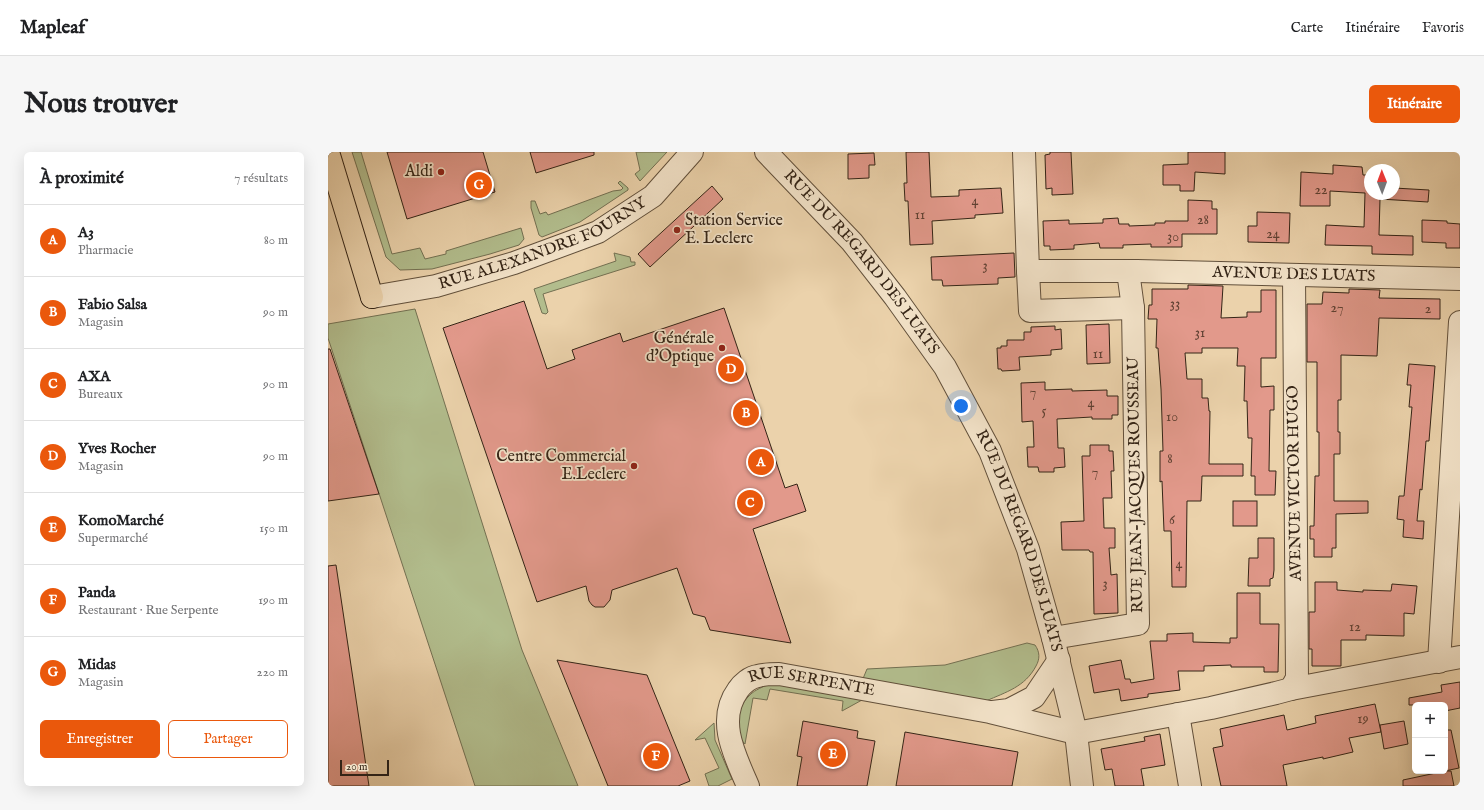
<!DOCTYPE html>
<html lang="fr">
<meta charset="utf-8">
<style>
body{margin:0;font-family:"IM FELL English",serif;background:#f6f6f6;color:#202124}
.controls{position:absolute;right:12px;bottom:12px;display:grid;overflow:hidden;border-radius:6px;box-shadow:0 4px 16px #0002}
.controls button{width:36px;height:36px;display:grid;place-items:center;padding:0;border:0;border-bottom:1px solid #e0e0e0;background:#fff;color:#202124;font:20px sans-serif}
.compass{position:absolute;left:1036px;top:12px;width:36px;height:36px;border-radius:50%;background:#fff;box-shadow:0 4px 16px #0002;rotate:359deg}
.scale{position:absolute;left:12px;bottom:10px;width:49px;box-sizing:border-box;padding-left:4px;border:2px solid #342416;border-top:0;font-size:11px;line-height:14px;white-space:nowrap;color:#342416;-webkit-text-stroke:3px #f2e2c8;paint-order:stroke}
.you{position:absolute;left:633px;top:254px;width:14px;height:14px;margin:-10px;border:3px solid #fff;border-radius:50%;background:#1a73e8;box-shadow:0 0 0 6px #1a73e833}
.badge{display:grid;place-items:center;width:26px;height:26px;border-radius:50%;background:#ea580c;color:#fff;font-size:13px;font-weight:700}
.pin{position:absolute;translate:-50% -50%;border:2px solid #fff;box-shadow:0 1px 4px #0006}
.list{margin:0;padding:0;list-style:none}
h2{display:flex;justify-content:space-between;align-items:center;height:52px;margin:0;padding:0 16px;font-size:17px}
h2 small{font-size:13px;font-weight:400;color:#757577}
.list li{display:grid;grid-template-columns:26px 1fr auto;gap:12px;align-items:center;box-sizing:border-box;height:72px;padding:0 16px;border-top:1px solid #e0e0e0}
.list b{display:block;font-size:15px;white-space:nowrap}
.list p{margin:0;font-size:13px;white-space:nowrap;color:#757577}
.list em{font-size:13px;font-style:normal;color:#757577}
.actions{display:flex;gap:8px;padding:12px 16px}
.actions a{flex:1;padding:9px 0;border:1px solid #ea580c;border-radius:6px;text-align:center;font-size:14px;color:#ea580c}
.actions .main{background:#ea580c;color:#fff}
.map{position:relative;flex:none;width:1132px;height:634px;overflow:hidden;border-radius:6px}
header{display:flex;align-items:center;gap:24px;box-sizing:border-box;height:56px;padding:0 20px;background:#fff;border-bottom:1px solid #e0e0e0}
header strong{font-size:19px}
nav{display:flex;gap:22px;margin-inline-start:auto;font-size:14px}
.intro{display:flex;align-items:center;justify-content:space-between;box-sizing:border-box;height:96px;padding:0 24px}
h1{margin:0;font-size:28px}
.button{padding:10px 18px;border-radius:6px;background:#ea580c;color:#fff;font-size:14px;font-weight:700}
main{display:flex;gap:24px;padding:0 24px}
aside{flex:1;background:#fff;border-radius:6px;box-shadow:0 4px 16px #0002}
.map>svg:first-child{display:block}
</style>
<header>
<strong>Mapleaf</strong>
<nav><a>Carte</a><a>Itinéraire</a><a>Favoris</a></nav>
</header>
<div class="intro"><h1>Nous trouver</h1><a class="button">Itinéraire</a></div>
<main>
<aside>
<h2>À proximité<small>7 résultats</small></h2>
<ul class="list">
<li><span class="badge">A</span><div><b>A3</b><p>Pharmacie</p></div><em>80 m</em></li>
<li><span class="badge">B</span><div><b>Fabio Salsa</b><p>Magasin</p></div><em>90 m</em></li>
<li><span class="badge">C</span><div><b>AXA</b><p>Bureaux</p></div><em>90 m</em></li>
<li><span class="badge">D</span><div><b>Yves Rocher</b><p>Magasin</p></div><em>90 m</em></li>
<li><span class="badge">E</span><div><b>KomoMarché</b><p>Supermarché</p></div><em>150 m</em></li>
<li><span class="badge">F</span><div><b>Panda</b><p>Restaurant · Rue Serpente</p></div><em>190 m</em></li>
<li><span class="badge">G</span><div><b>Midas</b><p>Magasin</p></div><em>220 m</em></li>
</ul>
<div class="actions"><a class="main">Enregistrer</a><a>Partager</a></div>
</aside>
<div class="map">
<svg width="1132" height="634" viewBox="0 0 1132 634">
<rect width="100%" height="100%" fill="#ebd2ab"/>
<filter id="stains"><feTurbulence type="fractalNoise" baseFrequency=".005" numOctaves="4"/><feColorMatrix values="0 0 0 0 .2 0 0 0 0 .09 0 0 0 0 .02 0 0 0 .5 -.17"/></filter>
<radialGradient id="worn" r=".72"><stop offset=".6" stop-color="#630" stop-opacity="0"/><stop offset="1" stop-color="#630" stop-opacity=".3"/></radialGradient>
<!-- green -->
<g fill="#b2bd8d" stroke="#737052">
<path d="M24,0H33L64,102L92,96L97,107L118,102V99L193,76L196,87L191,93L162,102L104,117L72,118L58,105Z"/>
<path d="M308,0H339L312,29L307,22L312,18Z"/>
<path d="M292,29L300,36V38L252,70L214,85L211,83L203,56V49H207L212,62L218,60L220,63L285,39L293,38L295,36L290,31Z"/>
<path d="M286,101L302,105L303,110H307V113L215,142L220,160L218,162L214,161L206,137L288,109Z"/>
<path d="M87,157L194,498L250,634H147L0,186V172Z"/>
<path d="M699,491L707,493C712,500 712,507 708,514C697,535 678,540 658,549L534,529L539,517L617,513Z"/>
<path d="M439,533H452L534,548L514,559L515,549L442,537L439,548L425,546L417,592C405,581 409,556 420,545C425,539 432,536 439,533Z"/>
<path d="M386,571L387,588L404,627L390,634H381L377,622L391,616L377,586L367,588Z"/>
</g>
<!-- building -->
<g fill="#e2998b" stroke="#342416">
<path d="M59,0H155L167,40L79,67Z"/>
<path d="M202,0H266V3L208,21Z"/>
<path d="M578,0H601L603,45L631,44V38L673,36L675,61L647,63V66L604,69L605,92L582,93L580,49H577L576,31H579Z"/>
<path d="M722,0H743L745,42L724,43V36L718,37L717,3L722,2Z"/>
<path d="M860,0H897V22L867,20L866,39H852V33H835V13L860,12Z"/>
<path d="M546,1L547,13H541V26L520,27V2Z"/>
<path d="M1005,13L1034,15L1035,23H1039V27L1042,28V42H1066V36L1101,38L1100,50L1052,47L1051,83L1085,84V103L1044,102V94L997,93L998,73L1036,75L1037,41L1002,39V54H972L973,20L1005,22Z"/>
<path d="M384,34L395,47L322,115L310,102Z"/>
<path d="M860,48L884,49V57H889V82H854V95H823V92L795,93V96H772L771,91L746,93V97L722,98V94H716L715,69L741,68V72L775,71V67L790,66L791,72H801V74L827,73V71H837V69H860Z"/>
<path d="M929,60L962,61L961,91L920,90V74H929Z"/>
<path d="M1094,68L1119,69V71L1132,72V96H1118V91L1094,90Z"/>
<path d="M686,101L687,125L670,126V132L615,134L614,128H604L603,105Z"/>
<path d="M860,133L895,134L893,166L919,165V160H933V138H948V206H933V235L946,234V258H942L941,319H948L947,343H927V324H923L924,286H920L919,249H916L917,214H909L910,196H874V201H857L859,227H874V246H880L881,259H882L881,312H915V324H874L873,349H859L858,435H844L843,379H836L834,329L832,330V299H835L833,237L830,196H828L829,167H820L821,153H824V137H860Z"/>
<path d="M1021,137L1052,138L1051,146L1112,147V167L1051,166L1049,204L1013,203V248H1010V280H1012V302H1006V349H1040V361L1008,362V396H1004V405H986V387H982V374H986L987,324H991V280H989V210H979V152H994L995,140L1021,141Z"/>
<path d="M196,149L219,217L247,207L244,198L292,181L295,190L396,156L457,336L469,332L478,359L425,377L463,491L382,478L377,465L365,462L349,416L284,438L282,448L276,455H267L264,453L261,449L258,434L209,450L115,176Z"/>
<path d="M781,172L782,211L759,212L758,173Z"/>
<path d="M727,174V178L733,177L734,197L723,198V203L691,205L692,218L674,219L673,217H670L669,196H673V194H679V188H696V180H703V175Z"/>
<path d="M0,197H2L51,342L0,349Z"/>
<path d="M1081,212L1107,214L1101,289H1098L1094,338L1092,337L1089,369H1096L1095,387L1075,385L1076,368L1069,367L1071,344H1076L1084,255H1081L1083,233H1079Z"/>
<path d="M717,230V238L744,237V239L779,238V244H790V263H784V267H764V265L729,267L730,296H736L737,315L726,316V320H711L710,315H700L699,295H706L705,269L694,270L693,231Z"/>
<path d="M762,293H781V299H785L786,319H783L784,346H775L776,376H787V396H781L783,423L789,422L790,461L766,462L765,400H762L761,398H734L733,370L756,369L754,304H762Z"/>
<rect x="905" y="349" width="24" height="25"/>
<path d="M930,386H946V418L945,426L942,427V434H920L921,406H930Z"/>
<path d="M8,413L41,634H0V414Z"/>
<path d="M987,430H1009V438L1035,440V438L1063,439L1064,432L1089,434L1086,462L1076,461V484L1038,483V488H1013V514H984V497H981V460H987Z"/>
<path d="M909,441H932V472H951L950,520H936V515H903V513L876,514V519H850L852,538L820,542V545L793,549L791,537L766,541L761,514L793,508L797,527H802L803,531L826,527L822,489H839V482L865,481V490L902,491V486H909Z"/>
<path d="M229,508L319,523L362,629L350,634H280Z"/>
<path d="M1132,530V556L1117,559V553H1081V546L1114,540L1113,533Z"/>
<path d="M1047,552L1053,580L1021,586L1025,600L995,607V605L955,613L959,634H893L885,596L895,594L892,577L956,563L959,578L988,571L987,564Z"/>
<path d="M475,569L530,579L529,586L547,589L539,634H469L474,605L469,604Z"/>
<path d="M1076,569L1080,592L1056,597L1052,573Z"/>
<path d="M1117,578H1123L1131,616L1117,619Z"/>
<path d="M577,580L690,600L684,634H568Z"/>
<path d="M832,582L837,613L813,617L816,634H787L784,617L777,618L773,597L817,589L816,585Z"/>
<path d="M1107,619H1123L1126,634H1075V628L1108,621Z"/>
</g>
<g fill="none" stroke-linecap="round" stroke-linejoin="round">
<!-- minor casing -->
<g stroke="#62503b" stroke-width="24">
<g id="minor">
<path id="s1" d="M438,0L524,90L567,145L617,215L662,299L700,397L725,486L748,581L754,634"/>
<path d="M696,0L700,119"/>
<path id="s2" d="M44,145L108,134L186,111L270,80L325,44L364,0"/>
<path id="s3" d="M805,156L702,159L700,119H809L1132,127"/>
<path d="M725,486L810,472L805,156L800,119"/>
<path d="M1111,510L1132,170"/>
<path d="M963,537L969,526L966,123"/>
<path d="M665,560L681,558L706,545L731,508"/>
<path d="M850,562L862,634"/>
<path id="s4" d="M420,634C407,604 388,568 410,538C414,532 422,525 430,524C436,522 444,522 451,522L662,560L748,581L883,556L948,541L963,537L1132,505"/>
</g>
</g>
<!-- major casing -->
<g stroke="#342416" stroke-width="24">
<path id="major" d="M0,0L44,145"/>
</g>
<!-- minor -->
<use href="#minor" stroke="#f2e2c8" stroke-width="22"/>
<!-- major -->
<use href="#major" stroke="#ebd2ab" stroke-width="22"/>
</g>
<!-- markers -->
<g fill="#8f2418" stroke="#f2e2c8" stroke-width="1.5">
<circle cx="113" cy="20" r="4"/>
<circle cx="349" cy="78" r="4"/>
<circle cx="394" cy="196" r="4"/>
<circle cx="306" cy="314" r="4"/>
</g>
<g text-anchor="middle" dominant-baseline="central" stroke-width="3.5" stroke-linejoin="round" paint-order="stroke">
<!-- number labels -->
<g font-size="14" fill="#604133">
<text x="993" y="38">22</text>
<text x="647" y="49">4</text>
<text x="592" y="63">11</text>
<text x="875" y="68">28</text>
<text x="945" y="82">24</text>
<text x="845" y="85">30</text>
<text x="657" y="114">3</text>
<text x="847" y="152">33</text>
<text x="1009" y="156">27</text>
<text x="1100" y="157">2</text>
<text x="872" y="181">31</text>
<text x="770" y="202">11</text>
<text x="705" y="240">7</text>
<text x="763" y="251">4</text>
<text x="716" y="259">5</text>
<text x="844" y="265">10</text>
<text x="842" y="307">8</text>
<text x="767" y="320">7</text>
<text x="844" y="368">6</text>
<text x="851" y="412">4</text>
<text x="777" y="432">3</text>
<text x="1027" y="475">12</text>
<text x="1035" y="567">19</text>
</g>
<!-- poi labels -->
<g font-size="16" fill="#342416" stroke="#f2e2c8" text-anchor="end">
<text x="105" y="20">Aldi</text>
<text x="357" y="69" text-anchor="start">Station Service<tspan x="357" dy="18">E. Leclerc</tspan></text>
<text x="386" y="187">Générale<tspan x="386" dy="18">d'Optique</tspan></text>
<text x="298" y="305">Centre Commercial<tspan x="298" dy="18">E.Leclerc</tspan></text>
</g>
<!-- street labels -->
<g font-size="16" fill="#342416" stroke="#f2e2c8">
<text stroke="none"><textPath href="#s2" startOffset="180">RUE ALEXANDRE FOURNY</textPath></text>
<text stroke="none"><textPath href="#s1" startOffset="146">RUE DU REGARD DES LUATS</textPath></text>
<text stroke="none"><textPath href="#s3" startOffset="409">AVENUE DES LUATS</textPath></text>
<text transform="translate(967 331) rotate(-91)">AVENUE VICTOR HUGO</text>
<text transform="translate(808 333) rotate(-91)">RUE JEAN-JACQUES ROUSSEAU</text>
<text stroke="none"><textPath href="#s1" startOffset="470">RUE DU REGARD DES LUATS</textPath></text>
<text stroke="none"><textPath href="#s4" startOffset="181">RUE SERPENTE</textPath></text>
</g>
</g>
<rect width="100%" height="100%" filter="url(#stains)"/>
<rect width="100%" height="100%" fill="url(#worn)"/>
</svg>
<div class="controls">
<button>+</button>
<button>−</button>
</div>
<svg class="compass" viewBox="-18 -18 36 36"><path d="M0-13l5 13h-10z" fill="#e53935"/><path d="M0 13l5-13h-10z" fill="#757577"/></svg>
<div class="scale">20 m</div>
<div class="you"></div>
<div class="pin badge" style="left:433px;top:310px">A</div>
<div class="pin badge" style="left:418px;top:261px">B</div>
<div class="pin badge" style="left:422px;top:351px">C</div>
<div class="pin badge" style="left:403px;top:217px">D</div>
<div class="pin badge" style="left:505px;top:602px">E</div>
<div class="pin badge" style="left:328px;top:604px">F</div>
<div class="pin badge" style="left:151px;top:33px">G</div>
</div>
</main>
